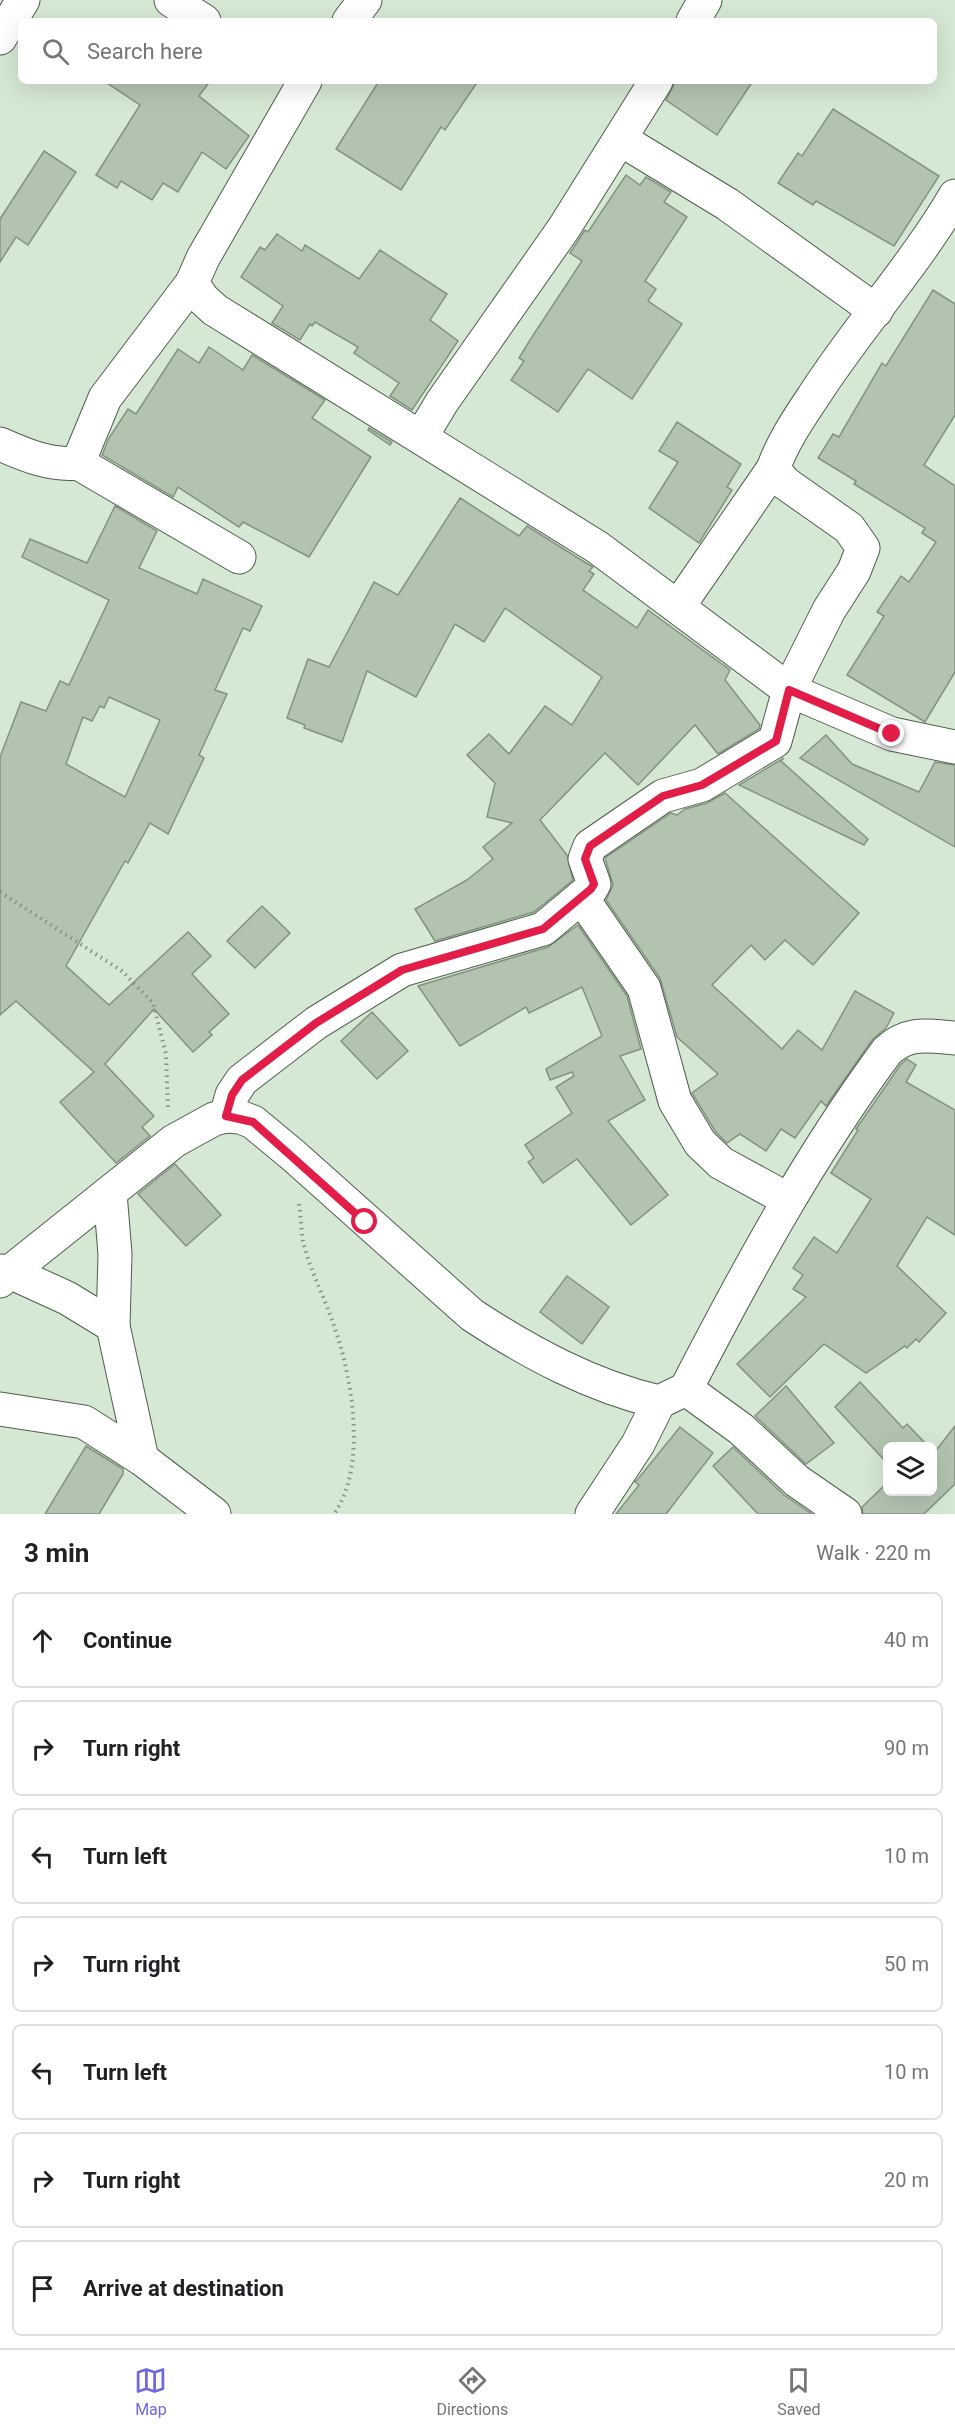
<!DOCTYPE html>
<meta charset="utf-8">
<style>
body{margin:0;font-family:Roboto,sans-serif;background:#f2f2f2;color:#202124}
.controls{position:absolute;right:18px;bottom:18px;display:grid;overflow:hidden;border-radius:9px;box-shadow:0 6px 24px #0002}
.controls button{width:54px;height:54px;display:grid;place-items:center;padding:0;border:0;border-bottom:2px solid #e0e0e0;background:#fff;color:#202124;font:30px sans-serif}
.stop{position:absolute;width:18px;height:18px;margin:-14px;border:4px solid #e11d48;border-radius:50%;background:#fff}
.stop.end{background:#e11d48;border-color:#fff;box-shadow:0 2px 6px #0008}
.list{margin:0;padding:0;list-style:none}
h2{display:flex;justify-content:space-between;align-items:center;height:78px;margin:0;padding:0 24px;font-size:26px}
h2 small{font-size:20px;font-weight:400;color:#757577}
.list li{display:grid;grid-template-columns:39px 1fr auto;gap:18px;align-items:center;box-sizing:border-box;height:96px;margin:0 12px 12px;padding:0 12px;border:2px solid #e0e0e0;border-radius:9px}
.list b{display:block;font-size:22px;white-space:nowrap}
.list em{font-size:20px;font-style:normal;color:#757577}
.icon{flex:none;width:33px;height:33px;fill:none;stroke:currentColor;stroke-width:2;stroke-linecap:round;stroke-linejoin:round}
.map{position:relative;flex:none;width:955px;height:1514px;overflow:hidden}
.search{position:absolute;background:#fff;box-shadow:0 6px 24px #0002;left:18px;right:18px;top:18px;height:66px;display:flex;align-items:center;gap:15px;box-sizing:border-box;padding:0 21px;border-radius:9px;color:#757577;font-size:22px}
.sheet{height:834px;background:#fff}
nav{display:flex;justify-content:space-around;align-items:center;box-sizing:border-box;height:84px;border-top:2px solid #e0e0e0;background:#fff;font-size:16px;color:#757577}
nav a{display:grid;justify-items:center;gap:3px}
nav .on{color:#7069e4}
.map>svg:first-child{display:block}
</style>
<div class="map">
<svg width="955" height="1514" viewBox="0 0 955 1514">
<rect width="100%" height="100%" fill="#d5e8d3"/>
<!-- building -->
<g fill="#b2c4b0" stroke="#82937f" stroke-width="1.5" fill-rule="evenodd">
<path d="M104,81H210L199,96L249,136L226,169L202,152L178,192L163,183L152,200L121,181L117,188L96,175L140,105Z"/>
<path d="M379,81H478L445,130L441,127L401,190L336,149Z"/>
<path d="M676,81H753L717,135L666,100Z"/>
<path d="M833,109L939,176L894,246L816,201L813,205L778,183L798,153L802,156Z"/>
<path d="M44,151L76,172L28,245L16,237L0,262V219Z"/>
<path d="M626,175L640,185L646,177L671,192L664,202L687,217L645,281L656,289L648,301L682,324L632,399L588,369L558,412L511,380L524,361L519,358L530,340L582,261L570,253L585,230L588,232Z"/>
<path d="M277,234L302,251L305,245L359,279L380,250L447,294L430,320L458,341L412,410L390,396L399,383L354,353L358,347L315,322L312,326L310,324L300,340L272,323L283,306L241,277L260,247L265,250Z"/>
<path d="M933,290L955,304V415L924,465L955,486V672L925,722L847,675L884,616L877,612L901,576L909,582L936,542L922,533L925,528L854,484L856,481L818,458L833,434L839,437L882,363L886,366Z"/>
<path d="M209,347L243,370L252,355L325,400L312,418L371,457L309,557L243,522L239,527L178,487L173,497L102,455L109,438L128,409L136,414L178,349L199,363Z"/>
<path d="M677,422L741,464L727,487L732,490L699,543L649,508L678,462L659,451Z"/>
<path d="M369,428L392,442L390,445L368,430Z"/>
<path d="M460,498L519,536L527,526L586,563L593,567L589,571L594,574L583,590L637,628L648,610L730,670L725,680L760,725L759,729L718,754L695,725L638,785L605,753L540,820L567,855L573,880L534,912L435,941L415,909L467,880L493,859L483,847L512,823L487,817L495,783L467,755L489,734L509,754L545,706L572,725L602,677L505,608L484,642L455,624L416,697L367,671L342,742L304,728L305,725L287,718L308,659L329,667L374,582L398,595Z"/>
<path d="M115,506L157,531L139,568L197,594L203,579L262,606L250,631L243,628L215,690L227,694L199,755L204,758L168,834L150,823L128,863L125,861L66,966L109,1005L188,932L211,956L192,974L229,1014L209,1032L212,1035L193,1052L154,1009L105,1064L154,1116L142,1127L150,1136L116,1163L60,1102L94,1072L16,1001L0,1015V757L21,702L46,711L60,681L69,685L109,600L22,557L30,539L87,563ZM109,697L160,720L125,797L66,764L83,717L92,721L100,706L104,708Z"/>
<path d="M826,735L852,764L919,792L935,762L955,765V847L800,758Z"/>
<path d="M784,758L781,761L868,839L864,845L739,785Z"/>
<path d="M725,793L859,913L813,965L785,940L765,960L751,945L712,985L782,1049L798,1030L822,1050L855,991L894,1013L886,1028L872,1040L826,1106L821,1101L795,1138L781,1129L766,1151L740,1134L727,1143L715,1131L692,1093L718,1074L677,1037L660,978L606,900L613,885L605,858L671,813L677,815L685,809L707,803Z"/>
<path d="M262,906L290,933L255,968L227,941Z"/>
<path d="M578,925L627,996L641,1049L620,1056L645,1100L608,1121L668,1195L631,1225L577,1159L543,1183L528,1162L534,1158L525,1145L572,1113L556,1087L574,1076L572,1072L550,1080L546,1069L602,1036L582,987L529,1013L526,1007L460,1046L418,986L548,947Z"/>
<path d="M372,1012L408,1051L377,1079L341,1041Z"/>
<path d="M907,1059L916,1065L906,1082L955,1110V1235L927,1217L897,1266L946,1313L919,1342L916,1339L907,1348L905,1346L866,1373L824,1344L770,1397L737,1364L806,1297L793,1289L803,1275L793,1268L814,1237L837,1253L871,1199L831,1173L858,1130L856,1129L901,1064Z"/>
<path d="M175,1164L221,1215L186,1246L138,1194Z"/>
<path d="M567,1276L609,1307L582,1344L540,1312Z"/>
<path d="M860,1382L903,1428L907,1424L928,1446H888V1464L835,1407Z"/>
<path d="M786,1386L834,1443L806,1464L755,1416Z"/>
<path d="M955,1426V1484L924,1514H863L862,1507L888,1482V1491H933V1451L934,1453Z"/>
<path d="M680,1427L713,1453L666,1514H616L639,1485L635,1482L638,1479Z"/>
<path d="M86,1446L123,1469V1474L99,1514H45Z"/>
<path d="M733,1447L784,1495L812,1514H758L713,1466Z"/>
</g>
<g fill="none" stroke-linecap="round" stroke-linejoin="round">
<!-- minor casing -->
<g stroke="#4f5f4d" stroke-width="35">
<g id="minor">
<path d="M171,0L204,21"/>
<path d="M349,21L365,0"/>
<path d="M693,21L705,0"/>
<path d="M0,38L23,0"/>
<path d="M305,81L203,258L192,283L203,299L215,310L597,547L789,690L892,734L955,747"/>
<path d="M620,139L727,204L876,311"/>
<path d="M421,437L442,402L564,228L656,81"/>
<path d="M0,444C25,455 51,466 78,463L239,557"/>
<path d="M78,463L105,398L192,283"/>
<path d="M678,607L773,469"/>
<path d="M582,898L644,988L675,1101L700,1143L721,1163L787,1199"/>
<path d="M226,1116L232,1095L242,1080L316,1023L402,970L543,929L591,889L594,884L585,859L590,846L663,796L702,785L775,741L789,690L829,610L854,571L863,548L849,528L785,483L773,469C783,441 799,418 815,394C859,326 914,266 955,196"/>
<path d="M110,1193L115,1254L113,1326"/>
<path d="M0,1271L10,1272L174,1141L214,1119L226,1116L240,1117L253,1122L294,1156L472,1315C530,1353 591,1386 659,1402L686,1389L741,1429L797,1481L845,1514"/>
<path d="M0,1281L10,1272L67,1298L113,1326L142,1459"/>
<path d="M686,1389C747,1271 808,1158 887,1051C908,1031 928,1036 955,1038"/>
<path d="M0,1409L84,1422L142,1459L214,1514"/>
<path d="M592,1514L638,1444L659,1402"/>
</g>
</g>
<!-- path -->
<g stroke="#849282" stroke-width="4" stroke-dasharray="1.5 4.5" stroke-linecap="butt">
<path d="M0,892L122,971L153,1003L166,1054L168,1108"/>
<path d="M299,1204C301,1216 301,1229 303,1241C309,1268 324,1296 333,1323C352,1375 368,1466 334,1514"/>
</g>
<!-- minor -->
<use href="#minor" stroke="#fff" stroke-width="33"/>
</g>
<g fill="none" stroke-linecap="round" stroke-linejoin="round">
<!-- route -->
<path stroke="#e11d48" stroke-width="8" d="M365,1222L253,1122L226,1116L232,1095L242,1080L316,1023L402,970L543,929L591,889L594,884L585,859L590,846L663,796L702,785L776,741L789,690L892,734"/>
</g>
</svg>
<div class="controls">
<button><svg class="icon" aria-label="layers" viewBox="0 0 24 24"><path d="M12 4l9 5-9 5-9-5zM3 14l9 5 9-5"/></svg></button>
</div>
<div class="stop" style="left:365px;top:1222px"></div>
<div class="stop end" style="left:892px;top:734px"></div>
<div class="search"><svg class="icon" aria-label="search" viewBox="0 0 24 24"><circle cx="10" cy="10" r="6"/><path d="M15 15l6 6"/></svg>Search here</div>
</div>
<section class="sheet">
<h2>3 min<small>Walk · 220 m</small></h2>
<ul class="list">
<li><svg class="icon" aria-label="ahead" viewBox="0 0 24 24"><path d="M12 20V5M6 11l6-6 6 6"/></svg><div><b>Continue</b></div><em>40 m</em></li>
<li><svg class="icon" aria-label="right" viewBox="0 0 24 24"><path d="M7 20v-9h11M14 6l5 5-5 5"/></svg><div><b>Turn right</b></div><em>90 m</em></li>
<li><svg class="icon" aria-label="left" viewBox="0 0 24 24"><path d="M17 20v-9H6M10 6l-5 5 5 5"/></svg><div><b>Turn left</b></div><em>10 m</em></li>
<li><svg class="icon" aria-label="right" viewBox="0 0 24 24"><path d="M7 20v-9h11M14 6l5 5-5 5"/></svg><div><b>Turn right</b></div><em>50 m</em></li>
<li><svg class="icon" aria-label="left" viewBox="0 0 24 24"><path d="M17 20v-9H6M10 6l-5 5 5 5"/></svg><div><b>Turn left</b></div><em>10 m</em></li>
<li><svg class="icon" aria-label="right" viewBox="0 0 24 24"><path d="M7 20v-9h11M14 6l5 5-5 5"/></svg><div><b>Turn right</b></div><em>20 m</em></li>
<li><svg class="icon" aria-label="arrive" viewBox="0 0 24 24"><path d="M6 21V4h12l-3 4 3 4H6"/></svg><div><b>Arrive at destination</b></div></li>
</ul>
</section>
<nav>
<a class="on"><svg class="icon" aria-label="map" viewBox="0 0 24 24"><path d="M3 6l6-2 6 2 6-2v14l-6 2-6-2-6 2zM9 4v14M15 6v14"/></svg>Map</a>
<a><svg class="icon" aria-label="directions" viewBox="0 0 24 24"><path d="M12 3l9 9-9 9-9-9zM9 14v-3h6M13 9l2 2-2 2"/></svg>Directions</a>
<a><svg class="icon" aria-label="saved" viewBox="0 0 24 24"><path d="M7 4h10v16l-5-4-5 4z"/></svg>Saved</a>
</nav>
